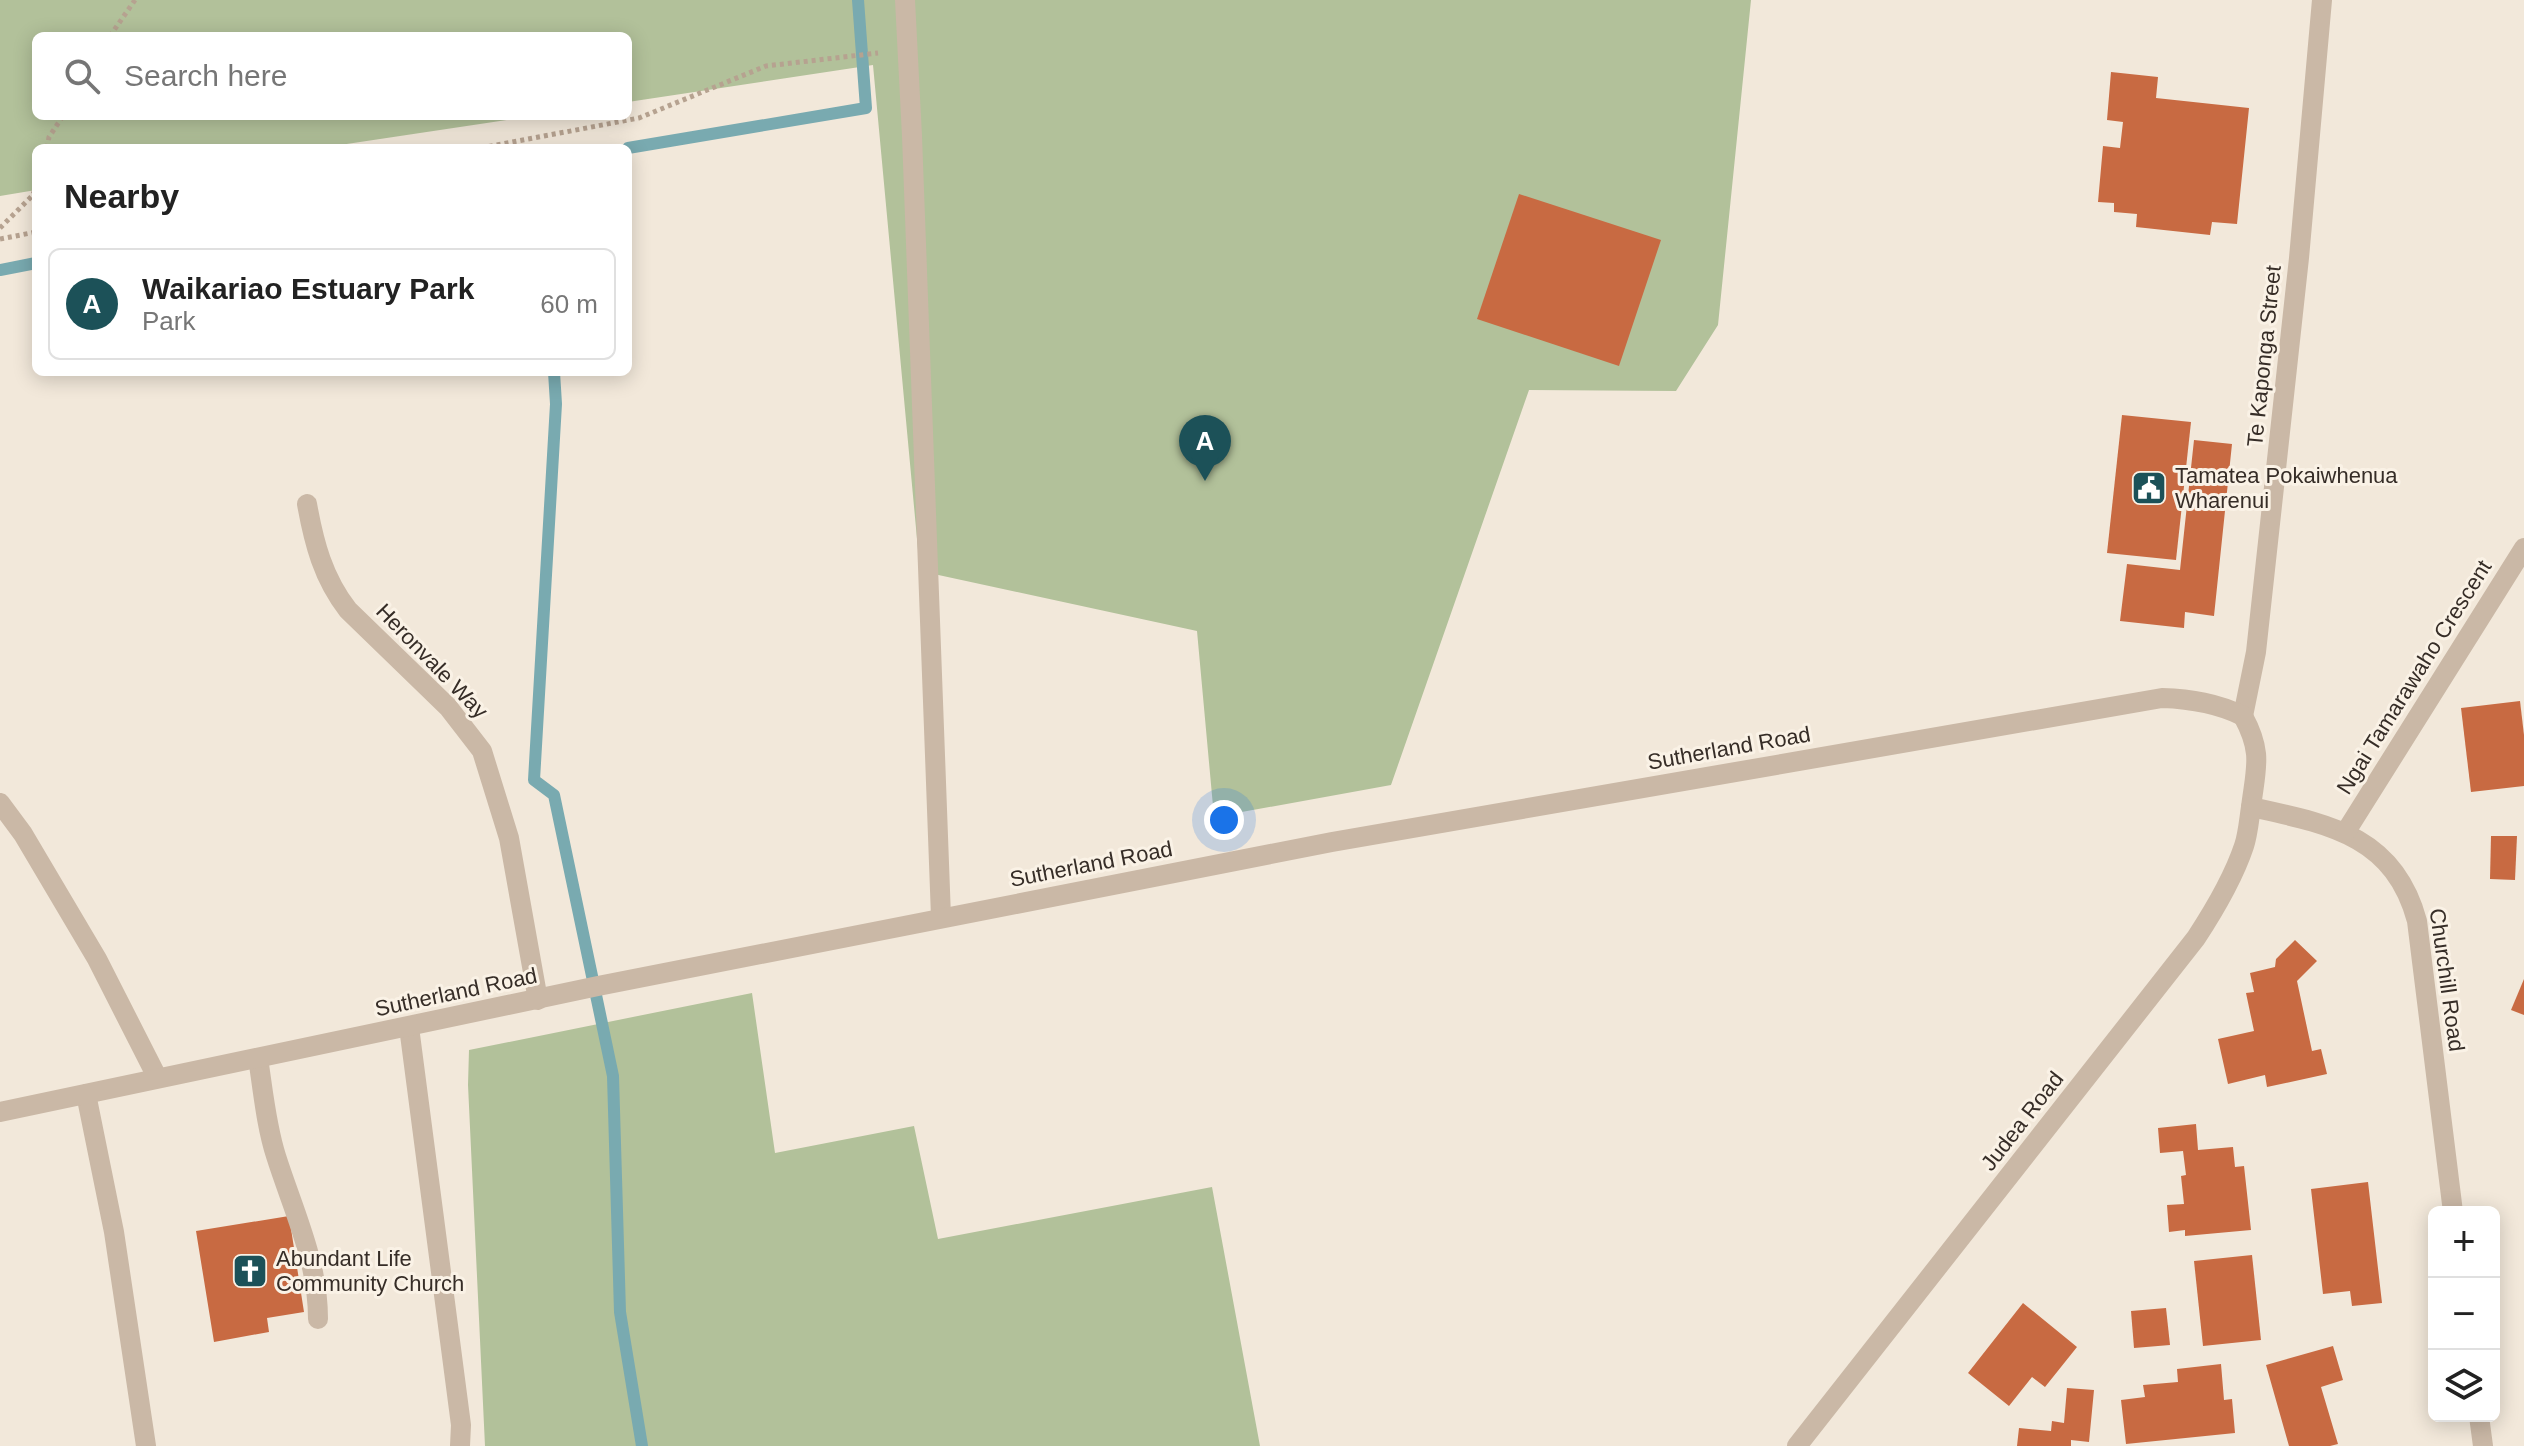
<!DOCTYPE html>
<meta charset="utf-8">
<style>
body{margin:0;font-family:Helvetica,sans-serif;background:#f2f2f2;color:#222}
.controls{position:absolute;right:24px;bottom:24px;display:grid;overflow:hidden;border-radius:12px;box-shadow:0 4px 20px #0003}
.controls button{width:72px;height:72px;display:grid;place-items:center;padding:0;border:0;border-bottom:2px solid #e0e0e0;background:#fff;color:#222;font:40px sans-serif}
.you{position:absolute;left:1224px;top:820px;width:28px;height:28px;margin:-20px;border:6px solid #fff;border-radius:50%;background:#1a73e8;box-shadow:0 0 0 12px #1a73e833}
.badge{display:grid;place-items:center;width:52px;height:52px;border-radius:50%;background:#1c5158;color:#fff;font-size:26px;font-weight:700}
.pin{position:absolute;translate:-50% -66px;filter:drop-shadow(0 2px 4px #0008)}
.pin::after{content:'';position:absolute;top:42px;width:28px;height:24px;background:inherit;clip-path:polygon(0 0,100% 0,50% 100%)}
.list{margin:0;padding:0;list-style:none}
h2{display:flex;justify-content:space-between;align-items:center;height:104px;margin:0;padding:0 32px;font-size:34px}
h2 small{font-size:26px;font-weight:400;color:#767676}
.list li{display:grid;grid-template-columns:52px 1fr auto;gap:24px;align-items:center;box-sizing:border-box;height:112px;margin:0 16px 16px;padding:0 16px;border:2px solid #e0e0e0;border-radius:12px}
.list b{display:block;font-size:30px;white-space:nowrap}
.list p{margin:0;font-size:26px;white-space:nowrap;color:#767676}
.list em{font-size:26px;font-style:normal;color:#767676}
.icon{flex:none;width:44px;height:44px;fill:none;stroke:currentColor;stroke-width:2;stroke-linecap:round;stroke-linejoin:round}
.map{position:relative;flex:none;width:2524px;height:1446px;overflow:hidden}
.search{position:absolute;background:#fff;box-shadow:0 4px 20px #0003;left:32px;top:32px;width:600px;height:88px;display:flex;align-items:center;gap:20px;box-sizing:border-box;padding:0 28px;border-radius:12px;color:#767676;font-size:30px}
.panel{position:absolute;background:#fff;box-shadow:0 4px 20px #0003;left:32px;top:144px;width:600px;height:232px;border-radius:12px}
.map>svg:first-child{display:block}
</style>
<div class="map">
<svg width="2524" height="1446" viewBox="0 0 2524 1446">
<rect width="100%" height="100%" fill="#f2e8da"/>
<!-- green -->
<g fill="#b2c19a">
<path d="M0,0H1751L1718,325L1676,391L1529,390L1391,785L1214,817L1197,631L920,571L873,65L628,102V36H36V116H534L320,148H36V190L0,196Z"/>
<path d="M752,993L775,1153L914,1126L938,1239L1212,1187L1260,1446H485L468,1085L469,1050Z"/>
</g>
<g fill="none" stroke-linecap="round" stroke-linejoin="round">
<!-- stream -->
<g stroke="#79aab0" stroke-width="12">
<path d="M628,148L866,108L858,0"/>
<path d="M0,270L36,263"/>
<path d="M554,372L556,404L534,780L554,795L613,1076L620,1312L642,1446"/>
</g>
</g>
<!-- building -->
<g fill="#c86a42">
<path d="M2111,72L2158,77L2156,98L2249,108L2237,224L2212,222L2210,235L2136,227L2137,214L2114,212V203L2098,202L2103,146L2120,148L2123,122L2107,120Z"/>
<path d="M1519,194L1661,240L1619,366L1477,319Z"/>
<path d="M2122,415L2191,422L2176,560L2107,553Z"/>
<path d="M2194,440L2232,444L2214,616L2185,612L2184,628L2120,621L2127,564L2180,570Z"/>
<path d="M2520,701L2524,735V786L2471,792L2461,708Z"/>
<path d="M2491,836H2517L2515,880L2490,879Z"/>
<path d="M2295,940L2317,961L2297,981L2312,1051L2321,1049L2327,1074L2267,1087L2265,1075L2228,1084L2218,1039L2254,1031L2246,993L2254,992L2250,973L2275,967L2276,959Z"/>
<path d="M2524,979V1015L2511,1010Z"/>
<path d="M2196,1124L2198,1150L2233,1147L2235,1167L2244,1166L2251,1230L2185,1236V1230L2169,1232L2167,1205L2184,1204L2181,1176L2186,1175L2183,1151L2160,1153L2158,1128Z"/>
<path d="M2368,1182L2382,1303L2352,1306L2350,1291L2323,1294L2311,1189Z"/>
<path d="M289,1216L304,1312L267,1318L269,1332L214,1342L196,1231Z"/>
<path d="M2252,1255L2261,1340L2203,1346L2194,1261Z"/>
<path d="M2023,1303L2077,1347L2045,1387L2032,1377L2009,1406L1968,1373Z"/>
<path d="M2166,1308L2170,1345L2134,1348L2131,1311Z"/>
<path d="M2333,1346L2343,1380L2321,1387L2338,1444L2330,1446H2289L2266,1365Z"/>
<path d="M2221,1364L2224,1400L2232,1399L2235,1433L2126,1444L2121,1400L2145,1397L2143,1385L2178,1382L2177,1369Z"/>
<path d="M2067,1388L2094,1390L2089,1442L2071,1440V1446H2017L2019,1428L2051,1431L2052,1421L2064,1423Z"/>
</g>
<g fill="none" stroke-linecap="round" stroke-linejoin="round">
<!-- path -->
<g stroke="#b6a290" stroke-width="5" stroke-dasharray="4 4" stroke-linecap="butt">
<path d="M110,36L135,0"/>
<path d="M47,148L49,137L63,116"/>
<path d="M481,148L639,118L766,66L878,53"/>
<path d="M0,228L33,195L36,186"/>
<path d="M0,239L36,232"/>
</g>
<!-- service -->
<g stroke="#cab8a6" stroke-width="20">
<path d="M905,0L912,136L941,917"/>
<path d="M409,1027L461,1425L460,1446"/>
<path d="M258,1058C263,1090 266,1125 276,1156C293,1210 318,1260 318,1319"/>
</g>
<!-- minor -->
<g stroke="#cab8a6" stroke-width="20">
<path d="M307,504C314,543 323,578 348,610L448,707L482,751L509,838L538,1000"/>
<path d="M2243,716L2256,652L2299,258L2322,0"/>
<path d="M2243,716C2263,753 2256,767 2251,807C2328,824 2394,835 2417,921L2453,1212"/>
<path d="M0,803L23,834L97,959L157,1077"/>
<path d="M2345,833L2524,548"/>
<path d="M86,1094L114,1232L146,1446"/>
<path d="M0,1112L598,986L1332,842L2162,698C2191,699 2217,703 2243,716"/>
<path d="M2479,1416L2483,1446"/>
<path d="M1797,1446L2196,938C2215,909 2233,879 2244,846C2248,834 2249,820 2251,807"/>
</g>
</g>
<!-- icons -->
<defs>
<g id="civic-square" transform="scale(1.8)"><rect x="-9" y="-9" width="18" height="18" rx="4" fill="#1c5158" stroke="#faf2e6"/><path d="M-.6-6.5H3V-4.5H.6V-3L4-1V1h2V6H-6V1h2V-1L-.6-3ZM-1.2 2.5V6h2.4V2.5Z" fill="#fff"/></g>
<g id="church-square" transform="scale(1.8)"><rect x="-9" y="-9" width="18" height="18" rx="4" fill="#1c5158" stroke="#faf2e6"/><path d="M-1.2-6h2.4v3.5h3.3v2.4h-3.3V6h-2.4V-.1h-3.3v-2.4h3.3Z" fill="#fff"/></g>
</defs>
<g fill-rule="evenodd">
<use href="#civic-square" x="2149" y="488"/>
<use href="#church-square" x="250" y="1271"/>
</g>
<g text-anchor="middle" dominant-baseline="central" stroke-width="6" stroke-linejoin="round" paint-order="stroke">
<!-- street labels -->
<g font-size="22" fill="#362d27" stroke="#faf2e6">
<text transform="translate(2264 356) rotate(-84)">Te Kaponga Street</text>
<text transform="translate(432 661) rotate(46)">Heronvale Way</text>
<text transform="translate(2414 677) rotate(-58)">Ngai Tamarawaho Crescent</text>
<text transform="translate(1729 748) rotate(-10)">Sutherland Road</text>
<text transform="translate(1091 864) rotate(-11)">Sutherland Road</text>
<text transform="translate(2447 980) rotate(82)">Churchill Road</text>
<text transform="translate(456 992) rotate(-12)">Sutherland Road</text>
<text transform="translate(2022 1121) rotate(-52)">Judea Road</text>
</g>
<!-- poi labels -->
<g font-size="22" fill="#362d27" stroke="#faf2e6" text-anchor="start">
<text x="2175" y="475">Tamatea Pokaiwhenua<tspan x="2175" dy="25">Wharenui</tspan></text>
<text x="276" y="1258">Abundant Life<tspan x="276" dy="25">Community Church</tspan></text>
</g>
</g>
</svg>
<div class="controls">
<button>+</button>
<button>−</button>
<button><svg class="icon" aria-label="layers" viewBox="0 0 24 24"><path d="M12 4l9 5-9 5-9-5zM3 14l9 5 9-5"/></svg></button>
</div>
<div class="you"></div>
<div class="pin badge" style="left:1205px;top:481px">A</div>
<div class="search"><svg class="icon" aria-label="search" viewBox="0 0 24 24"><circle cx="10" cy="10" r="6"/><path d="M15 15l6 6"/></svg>Search here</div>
<section class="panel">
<h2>Nearby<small></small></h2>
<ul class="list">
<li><span class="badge">A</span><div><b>Waikariao Estuary Park</b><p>Park</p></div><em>60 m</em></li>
</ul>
</section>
</div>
